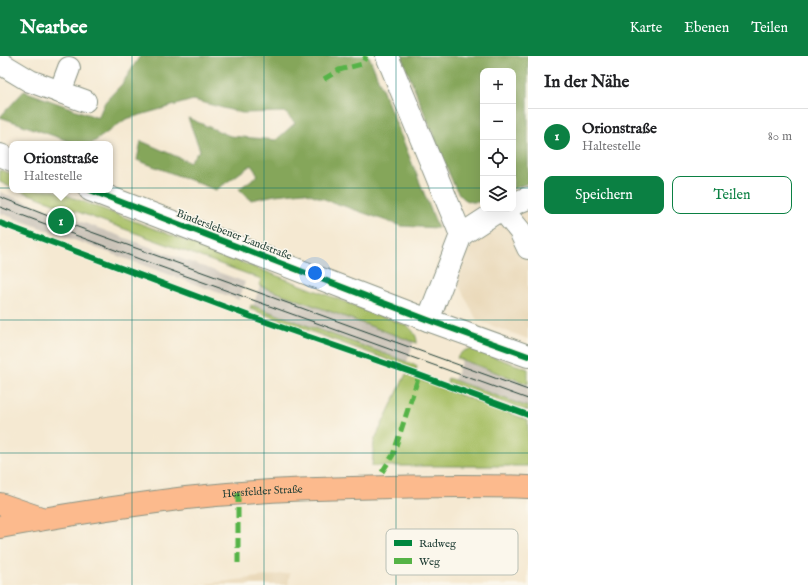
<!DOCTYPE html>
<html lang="de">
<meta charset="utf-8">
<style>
body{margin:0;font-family:"IM FELL English",serif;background:#f6f6f6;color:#202124}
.controls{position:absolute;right:12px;top:12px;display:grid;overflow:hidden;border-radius:8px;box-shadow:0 4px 16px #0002}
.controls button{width:36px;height:36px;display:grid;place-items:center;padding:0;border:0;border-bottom:1px solid #e0e0e0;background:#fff;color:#202124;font:20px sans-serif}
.you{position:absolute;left:315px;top:217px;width:14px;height:14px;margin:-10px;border:3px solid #fff;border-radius:50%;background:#1a73e8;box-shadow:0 0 0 6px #1a73e833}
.badge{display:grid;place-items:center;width:26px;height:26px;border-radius:50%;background:#0b8043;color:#fff;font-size:13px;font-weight:700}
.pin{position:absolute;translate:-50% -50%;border:2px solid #fff;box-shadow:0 1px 4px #0006}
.popup{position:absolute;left:9px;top:85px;width:104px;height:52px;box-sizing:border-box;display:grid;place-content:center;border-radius:8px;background:#fff;filter:drop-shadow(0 1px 3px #0005);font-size:13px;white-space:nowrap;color:#757577}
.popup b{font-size:15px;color:#202124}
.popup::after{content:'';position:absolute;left:50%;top:100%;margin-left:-8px;border:8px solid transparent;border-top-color:#fff}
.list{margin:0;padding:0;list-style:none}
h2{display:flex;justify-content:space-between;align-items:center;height:52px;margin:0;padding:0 16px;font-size:17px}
h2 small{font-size:13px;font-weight:400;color:#757577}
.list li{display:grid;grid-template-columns:26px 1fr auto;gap:12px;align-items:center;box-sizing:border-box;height:56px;padding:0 16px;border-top:1px solid #e0e0e0}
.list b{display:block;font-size:15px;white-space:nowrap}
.list p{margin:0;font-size:13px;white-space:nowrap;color:#757577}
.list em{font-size:13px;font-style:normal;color:#757577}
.actions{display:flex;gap:8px;padding:12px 16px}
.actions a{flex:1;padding:9px 0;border:1px solid #0b8043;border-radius:8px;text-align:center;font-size:14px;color:#0b8043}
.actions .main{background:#0b8043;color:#fff}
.icon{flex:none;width:22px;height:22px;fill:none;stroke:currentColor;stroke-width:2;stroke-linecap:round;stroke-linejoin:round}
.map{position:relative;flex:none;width:528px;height:529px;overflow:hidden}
header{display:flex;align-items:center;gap:24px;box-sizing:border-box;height:56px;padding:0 20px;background:#0b8043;color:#fff}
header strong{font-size:19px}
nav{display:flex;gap:22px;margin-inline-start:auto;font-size:14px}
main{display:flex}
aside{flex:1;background:#fff}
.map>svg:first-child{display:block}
</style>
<header>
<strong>Nearbee</strong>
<nav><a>Karte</a><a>Ebenen</a><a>Teilen</a></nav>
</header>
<main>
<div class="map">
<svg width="528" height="529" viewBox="0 0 528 529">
<rect width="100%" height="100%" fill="#fbf7ec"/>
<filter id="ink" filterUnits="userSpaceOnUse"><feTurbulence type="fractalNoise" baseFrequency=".025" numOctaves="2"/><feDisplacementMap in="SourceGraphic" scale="8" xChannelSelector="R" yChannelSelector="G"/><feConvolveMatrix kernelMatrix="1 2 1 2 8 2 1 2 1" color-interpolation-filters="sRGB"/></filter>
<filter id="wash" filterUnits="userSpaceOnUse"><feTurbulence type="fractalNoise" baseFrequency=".012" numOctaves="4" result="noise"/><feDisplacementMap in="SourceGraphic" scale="16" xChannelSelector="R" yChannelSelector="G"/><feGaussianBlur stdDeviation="0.9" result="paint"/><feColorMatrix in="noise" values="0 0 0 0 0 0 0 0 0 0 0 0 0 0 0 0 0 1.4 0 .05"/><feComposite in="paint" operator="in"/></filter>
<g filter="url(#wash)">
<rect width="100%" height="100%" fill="#f5e9d2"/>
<!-- built -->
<g fill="#ead9ba">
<path d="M528,153V283L477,264L455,222L462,201L479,183Z"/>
<path d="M290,517L288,529H195Z"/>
</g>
<!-- industrial -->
<g fill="#cac3b8">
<path d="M0,136L245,226L239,244L0,157Z"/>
<path d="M260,230L414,285L407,306L253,250Z"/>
<path d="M462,304L528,328V351L454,324Z"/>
</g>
<!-- green -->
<g fill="#a7bf65" stroke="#637e4c">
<path d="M0,114L12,118V132L0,126Z"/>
<path d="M18,134H53L408,270C413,275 417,279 417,287L260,230L259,229L261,223Z"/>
<path d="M251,249L407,306L417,310L416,314L250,253Z"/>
<path d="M471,293L528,313V328L457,302C460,296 465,294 471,293Z"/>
<path d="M406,318L441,332L528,364V410H372L374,385Z"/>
<path d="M448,322L528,351V355L447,326Z"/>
</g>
<!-- forest -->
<g fill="#85a65a" stroke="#527247">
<path d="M140,0H369L438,172L401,170L304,136L275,139L251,144L239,133L258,119L251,109L216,134L137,104L141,85L189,106L200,94L188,62L230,80L276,84L295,67L285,56L242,57L193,44L126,63L91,88H77L0,61L24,35L98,62L105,46L122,28Z"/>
<path d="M401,0H528V127L513,133V15H483V145C468,149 460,142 454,129Z"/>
</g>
</g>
<g filter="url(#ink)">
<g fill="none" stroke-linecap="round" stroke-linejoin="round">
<!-- minor casing -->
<g stroke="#8a9383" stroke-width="24">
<g id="minor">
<path d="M387,0L461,179"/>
<path d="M0,7L30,25L85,45"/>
<path d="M60,36L69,12"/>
<path d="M0,99L12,104"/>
<path d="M90,134L428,264L528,300"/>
<path d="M513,148L528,142"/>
<path d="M502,153L520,175L528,192"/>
<path d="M428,264L461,179L501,153"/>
</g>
</g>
<!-- major casing -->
<g stroke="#8a9383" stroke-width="24">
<g id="major">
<path d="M0,448L41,462"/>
<path id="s1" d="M0,471C62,459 124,450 186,442C241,436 297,433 352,432C411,430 469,429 528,431"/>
</g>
</g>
<!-- minor -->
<use href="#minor" stroke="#fff" stroke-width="22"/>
<!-- major -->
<use href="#major" stroke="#fcba8d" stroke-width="22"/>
<!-- tram -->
<g stroke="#1f3d34" stroke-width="1">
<path d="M0,141L61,165L528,334"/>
<path d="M0,151L150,207L528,343"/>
</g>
<!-- quiet -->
<g stroke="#55b346" stroke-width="5" stroke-dasharray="10 5" stroke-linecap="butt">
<path d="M324,23L339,14L362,8L366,0"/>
<path d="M382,416L393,399L419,319"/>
<path d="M238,437V511"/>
</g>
<!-- cycleway casing -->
<g stroke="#fbf7ec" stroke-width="8">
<g id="cycleway">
<path d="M90,134L428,264L528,300"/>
<path d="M0,167L252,261L419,319L528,359"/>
</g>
</g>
<!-- cycleway -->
<use href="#cycleway" stroke="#00873e" stroke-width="6"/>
</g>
</g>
<!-- grid -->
<path fill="none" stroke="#0f766e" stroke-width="1" stroke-opacity="0.55" d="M132,0V529M264,0V529M396,0V529M0,132H483M513,132H528M0,264H528M0,397H528"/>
<g text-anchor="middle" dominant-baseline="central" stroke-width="3" stroke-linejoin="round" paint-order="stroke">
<!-- street labels -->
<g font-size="11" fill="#1f3d34" stroke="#fbf7ec">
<text transform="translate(234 179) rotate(21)">Binderslebener Landstraße</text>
<text stroke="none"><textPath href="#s1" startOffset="265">Hersfelder Straße</textPath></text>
</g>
</g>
<!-- legend -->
<rect x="386" y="473" width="132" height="46" rx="6" fill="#fbf7ec" stroke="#b9bfb5" stroke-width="1"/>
<rect x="394" y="484" width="18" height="6" fill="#00873e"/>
<rect x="394" y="502" width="18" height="6" fill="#55b346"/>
<g font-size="11" fill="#1f3d34">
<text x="419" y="491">Radweg</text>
<text x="419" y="509">Weg</text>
</g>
</svg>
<div class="controls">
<button>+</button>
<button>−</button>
<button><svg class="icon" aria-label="locate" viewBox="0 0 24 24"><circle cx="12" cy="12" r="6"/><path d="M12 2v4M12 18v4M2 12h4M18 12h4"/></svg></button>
<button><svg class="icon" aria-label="layers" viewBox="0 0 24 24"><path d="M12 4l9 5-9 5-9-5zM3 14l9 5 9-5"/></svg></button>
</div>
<div class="you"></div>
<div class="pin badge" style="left:61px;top:165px">1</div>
<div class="popup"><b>Orionstraße</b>Haltestelle</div>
</div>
<aside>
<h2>In der Nähe<small></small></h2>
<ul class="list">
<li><span class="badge">1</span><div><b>Orionstraße</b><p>Haltestelle</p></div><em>80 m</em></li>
</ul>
<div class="actions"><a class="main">Speichern</a><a>Teilen</a></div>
</aside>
</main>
